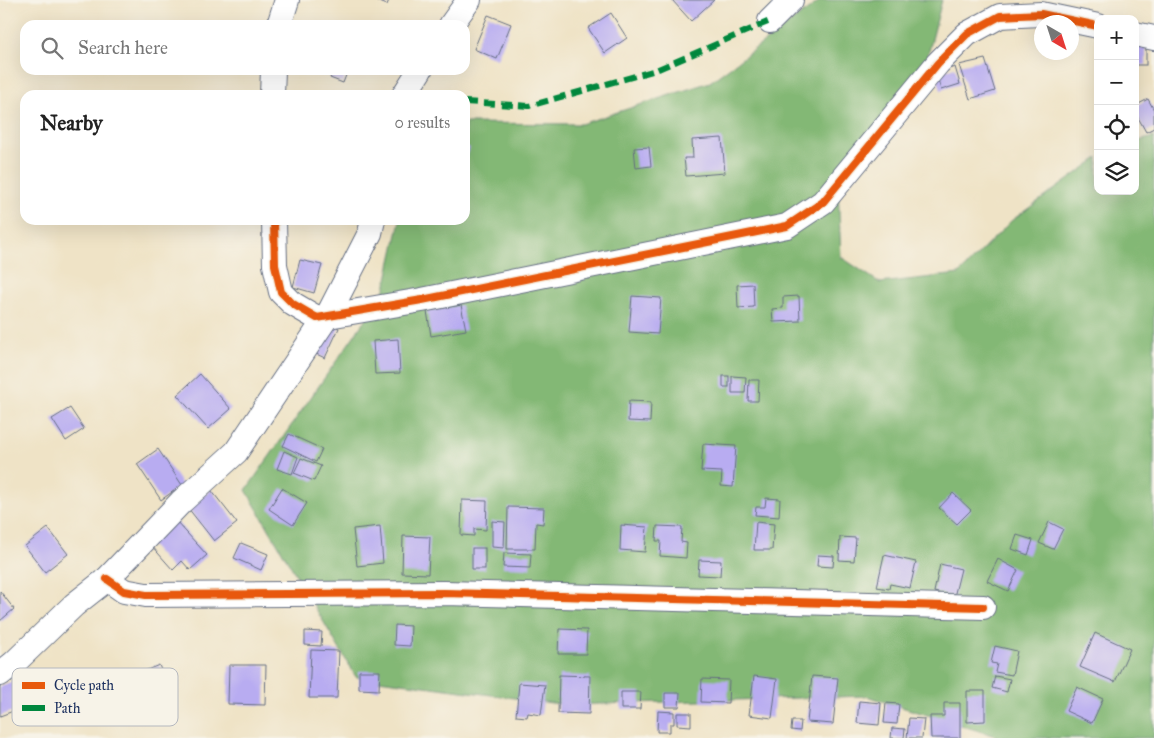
<!DOCTYPE html>
<meta charset="utf-8">
<style>
body{margin:0;font-family:"IM FELL Great Primer",serif;background:#f2f2f2;color:#222}
.controls{position:absolute;right:15px;top:15px;display:grid;overflow:hidden;border-radius:10px;box-shadow:0 5px 20px #0002}
.controls button{width:45px;height:45px;display:grid;place-items:center;padding:0;border:0;border-bottom:1px solid #e0e0e0;background:#fff;color:#222;font:25px sans-serif}
.compass{position:absolute;left:1034px;top:15px;width:45px;height:45px;border-radius:50%;background:#fff;box-shadow:0 5px 20px #0002;rotate:141deg}
.list{margin:0;padding:0;list-style:none}
h2{display:flex;justify-content:space-between;align-items:center;height:65px;margin:0;padding:0 20px;font-size:21px}
h2 small{font-size:16px;font-weight:400;color:#767676}
.icon{flex:none;width:28px;height:28px;fill:none;stroke:currentColor;stroke-width:2;stroke-linecap:round;stroke-linejoin:round}
.map{position:relative;flex:none;width:1154px;height:738px;overflow:hidden}
.search{position:absolute;background:#fff;box-shadow:0 5px 20px #0002;left:20px;top:20px;width:450px;height:55px;display:flex;align-items:center;gap:12px;box-sizing:border-box;padding:0 18px;border-radius:15px;color:#767676;font-size:19px}
.panel{position:absolute;background:#fff;box-shadow:0 5px 20px #0002;left:20px;top:90px;width:450px;height:135px;border-radius:15px}
.map>svg:first-child{display:block}
</style>
<div class="map">
<svg width="1154" height="738" viewBox="0 0 1154 738">
<rect width="100%" height="100%" fill="#f7f3e8"/>
<filter id="ink" filterUnits="userSpaceOnUse"><feTurbulence type="fractalNoise" baseFrequency=".02" numOctaves="2"/><feDisplacementMap in="SourceGraphic" scale="10" xChannelSelector="R" yChannelSelector="G"/><feConvolveMatrix kernelMatrix="1 2 1 2 8 2 1 2 1" color-interpolation-filters="sRGB"/></filter>
<filter id="wash" filterUnits="userSpaceOnUse"><feTurbulence type="fractalNoise" baseFrequency=".0096" numOctaves="4" result="noise"/><feDisplacementMap in="SourceGraphic" scale="20" xChannelSelector="R" yChannelSelector="G"/><feGaussianBlur stdDeviation="1.12" result="paint"/><feColorMatrix in="noise" values="0 0 0 0 0 0 0 0 0 0 0 0 0 0 0 0 0 1.4 0 .05"/><feComposite in="paint" operator="in"/></filter>
<g filter="url(#wash)">
<rect width="100%" height="100%" fill="#efe3c6"/>
<!-- forest -->
<path fill="#83b874" stroke="#4f7469" d="M821,0H942L924,71L838,186L841,257L880,283L959,274L1011,221L1098,158V191H1135V142L1154,137V738H1002L866,696L567,705L356,677L246,490L384,293L400,220H465V123L581,124L710,82Z"/>
<g id="blocks">
<!-- building -->
<g fill="#b8acf1">
<path d="M375,0H389L387,5Z"/>
<path d="M672,0H714L691,21Z"/>
<path d="M611,13L627,38L605,53L588,28Z"/>
<path d="M488,15L511,24L497,59L474,49Z"/>
<rect x="1135" y="47" width="11" height="18"/>
<path d="M985,59L995,91L970,99L959,65Z"/>
<path d="M955,67L960,84L941,90L936,73Z"/>
<path d="M333,70H348L343,83L330,78Z"/>
<path d="M1148,99L1154,110V128L1146,132L1135,112V106Z"/>
<path d="M722,138L725,173L686,176L684,158H693L692,140Z"/>
<path d="M465,146L470,148L465,163Z"/>
<path d="M649,147L651,166L636,168L634,148Z"/>
<path d="M300,260L322,265L314,293L293,287Z"/>
<path d="M753,284L754,307L738,308L737,285Z"/>
<path d="M632,296L661,298L658,334L629,332Z"/>
<path d="M799,296L800,321L773,322L772,309L783,308V297Z"/>
<path d="M461,305L466,330L431,336L427,311Z"/>
<path d="M327,323L339,328L325,358L314,353Z"/>
<path d="M398,339L400,373L375,374L373,341Z"/>
<path d="M200,374L231,409L208,429L177,395Z"/>
<rect x="723" y="376" width="6" height="11"/>
<path d="M732,376L746,377L745,393H732Z"/>
<path d="M749,380H759L758,401H748Z"/>
<path d="M629,401L651,402L650,422L628,421Z"/>
<path d="M70,408L84,429L66,441L52,419Z"/>
<path d="M289,434L322,449L316,462L283,446Z"/>
<path d="M703,444L736,446L733,487L721,486L722,472L701,471Z"/>
<path d="M158,449L182,485L161,500L137,464Z"/>
<path d="M284,451L298,457L292,474L277,469Z"/>
<path d="M301,458L321,466L314,481L294,473Z"/>
<path d="M282,488L307,503L293,525L269,509Z"/>
<path d="M211,490L237,523L214,541L188,508Z"/>
<path d="M953,493L971,510L957,524L939,508Z"/>
<path d="M766,498L780,499L779,517L755,515L756,507H765Z"/>
<path d="M462,500L487,501L486,530L474,529V536L461,535Z"/>
<path d="M508,507L544,508L543,524L536,523L535,549H507Z"/>
<path d="M176,521L207,555L190,570L182,561L173,570L150,544Z"/>
<path d="M492,521L505,522L504,548L492,547Z"/>
<path d="M756,522L774,524L772,550H754Z"/>
<path d="M1049,522L1063,529L1053,549L1039,543Z"/>
<path d="M621,525L647,527L645,552L620,550Z"/>
<path d="M380,526L383,563L357,566L353,529Z"/>
<path d="M657,526L682,527L681,542L687,543L686,558L660,556L661,541H656Z"/>
<path d="M48,528L68,554L45,572L25,546Z"/>
<path d="M1017,535L1033,540L1028,555L1012,549Z"/>
<path d="M403,536L430,537L428,574L402,573Z"/>
<path d="M840,537L856,538L854,561L839,560Z"/>
<path d="M241,543L268,554L261,570L234,558Z"/>
<rect x="472" y="548" width="13" height="21"/>
<path d="M504,553L531,554L530,568L503,567Z"/>
<path d="M818,555L834,556L833,567L817,566Z"/>
<path d="M884,555L916,562L910,588L890,584L889,589L877,587Z"/>
<path d="M998,559L1018,570L1008,591L987,581Z"/>
<path d="M699,560L721,561L720,576L698,575Z"/>
<path d="M940,564L961,569L954,597L934,592Z"/>
<path d="M0,591L14,609L0,621Z"/>
<path d="M395,625L411,626L410,646L394,645Z"/>
<path d="M559,629L587,630L586,654H558Z"/>
<path d="M305,631L322,632L321,646L305,645Z"/>
<path d="M1095,633L1130,649L1115,682L1080,667Z"/>
<path d="M995,646L1017,651L1012,675L995,672L997,664L991,663Z"/>
<path d="M311,650L339,651L337,698H309Z"/>
<path d="M159,665L169,691L145,701L135,675Z"/>
<path d="M229,665H266L265,705L228,704Z"/>
<path d="M359,671H380L379,690L359,689Z"/>
<path d="M559,675L590,676L589,714L558,713Z"/>
<path d="M754,676L777,679L772,718L749,715Z"/>
<path d="M812,676L838,678L833,724L807,722Z"/>
<path d="M995,676L1010,679L1007,692L992,688Z"/>
<path d="M702,679L729,680L728,703L701,702Z"/>
<path d="M14,681L24,707L0,716V686Z"/>
<path d="M519,683L545,685L541,715L528,713L527,717L516,716Z"/>
<path d="M1077,687L1103,699L1092,723L1066,711Z"/>
<path d="M967,691H985V721L967,722Z"/>
<path d="M621,692H641L640,709H621Z"/>
<path d="M665,693H680L679,707H665Z"/>
<path d="M859,701L881,703L879,725L857,723Z"/>
<path d="M886,703L899,704L897,724L884,723Z"/>
<path d="M944,703H960V738H931L930,716H944Z"/>
<path d="M658,711L674,712V724H670V732H657Z"/>
<path d="M677,713H691V726L677,725Z"/>
<path d="M909,718L924,719L922,738H907Z"/>
<path d="M792,721H801L800,731L791,730Z"/>
<path d="M892,728L905,729L904,738H891Z"/>
</g>
</g>
</g>
<g filter="url(#ink)">
<use href="#blocks" fill-opacity="0" stroke="#656e82" stroke-width="1"/>
<g fill="none" stroke-linecap="round" stroke-linejoin="round">
<!-- minor casing -->
<g stroke="#656e82" stroke-width="26">
<g id="minor">
<path d="M770,21L791,0"/>
<path d="M279,25L287,0"/>
<path d="M451,25L469,0"/>
<path d="M1135,34L1154,38"/>
<path d="M272,95L273,70"/>
<path d="M404,95L420,70"/>
<path d="M274,220L275,265L281,292L293,304L317,318L422,300L787,226L823,202L938,63L967,34L1000,16L1041,14L1098,26"/>
<path d="M107,579L124,591L146,595L444,593L983,607"/>
<path d="M0,674L14,663L74,605L107,579L181,502L236,452L328,315L370,233L373,220"/>
</g>
</g>
<!-- minor -->
<use href="#minor" stroke="#fff" stroke-width="24"/>
<!-- quiet -->
<g stroke="#00873e" stroke-width="6" stroke-dasharray="12 6" stroke-linecap="butt">
<path d="M405,92L420,95"/>
<path d="M465,102L529,106L656,70L770,21"/>
</g>
<!-- cycleway casing -->
<g stroke="#f7f3e8" stroke-width="11">
<g id="cycleway">
<path d="M274,220L275,265L281,292L293,304L317,318L422,300L787,226L823,202L938,63L967,34L1000,16L1041,14L1098,26"/>
<path d="M107,579L124,591L146,595L444,593L983,607"/>
</g>
</g>
<!-- cycleway -->
<use href="#cycleway" stroke="#e8590c" stroke-width="8"/>
</g>
</g>
<!-- legend -->
<rect x="12" y="668" width="166" height="58" rx="8" fill="#f7f3e8" stroke="#b5b8bf" stroke-width="1"/>
<rect x="22" y="682" width="23" height="7" fill="#e8590c"/>
<rect x="22" y="705" width="23" height="6" fill="#00873e"/>
<g font-size="14" fill="#1b2f5e">
<text x="54" y="690">Cycle path</text>
<text x="54" y="713">Path</text>
</g>
</svg>
<div class="controls">
<button>+</button>
<button>−</button>
<button><svg class="icon" aria-label="locate" viewBox="0 0 24 24"><circle cx="12" cy="12" r="6"/><path d="M12 2v4M12 18v4M2 12h4M18 12h4"/></svg></button>
<button><svg class="icon" aria-label="layers" viewBox="0 0 24 24"><path d="M12 4l9 5-9 5-9-5zM3 14l9 5 9-5"/></svg></button>
</div>
<svg class="compass" viewBox="-18 -18 36 36"><path d="M0-13l5 13h-10z" fill="#e53935"/><path d="M0 13l5-13h-10z" fill="#767676"/></svg>
<div class="search"><svg class="icon" aria-label="search" viewBox="0 0 24 24"><circle cx="10" cy="10" r="6"/><path d="M15 15l6 6"/></svg>Search here</div>
<section class="panel">
<h2>Nearby<small>0 results</small></h2>
<ul class="list">
</ul>
</section>
</div>
